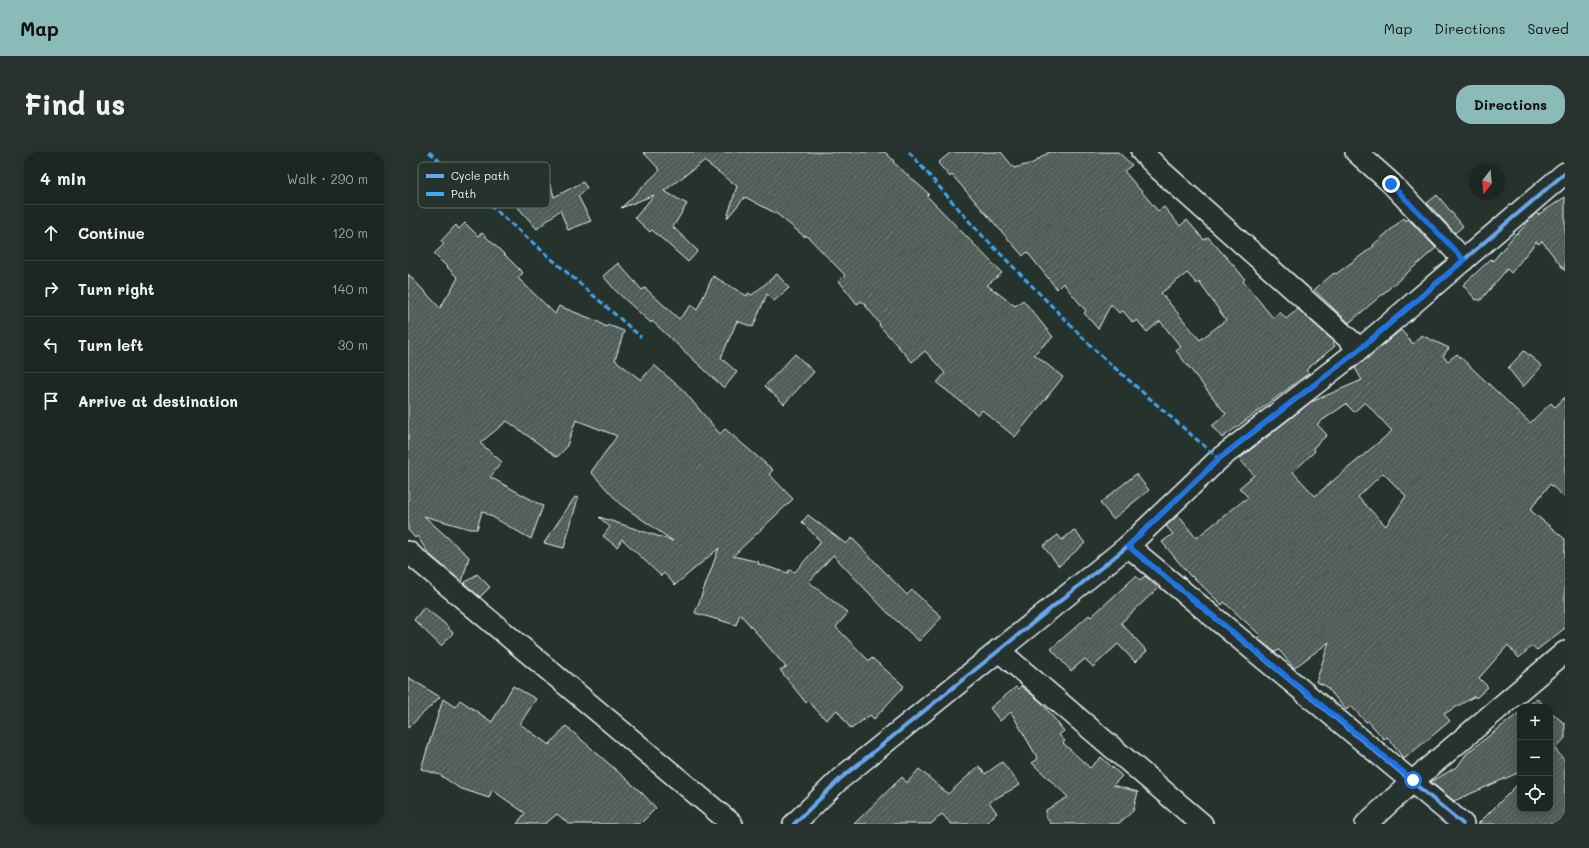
<!DOCTYPE html>
<meta charset="utf-8">
<style>
body{margin:0;font-family:Mali,sans-serif;background:#29322f;color:#f1f3f6}
.controls{position:absolute;right:12px;bottom:12px;display:grid;overflow:hidden;border-radius:8px;box-shadow:0 2px 10px #0003}
.controls button{width:36px;height:36px;display:grid;place-items:center;padding:0;border:0;border-bottom:1px solid #3a4340;background:#1c2622;color:#f1f3f6;font:20px sans-serif}
.compass{position:absolute;left:1061px;top:12px;width:36px;height:36px;border-radius:50%;background:#1c2622;box-shadow:0 2px 10px #0003;rotate:196deg}
.stop{position:absolute;width:12px;height:12px;margin:-9px;border:3px solid #1a73e8;border-radius:50%;background:#fff}
.stop.end{background:#1a73e8;border-color:#fff;box-shadow:0 1px 4px #0008}
.list{margin:0;padding:0;list-style:none}
h2{display:flex;justify-content:space-between;align-items:center;height:52px;margin:0;padding:0 16px;font-size:17px}
h2 small{font-size:13px;font-weight:400;color:#a0a5a5}
.list li{display:grid;grid-template-columns:26px 1fr auto;gap:12px;align-items:center;box-sizing:border-box;height:56px;padding:0 16px;border-top:1px solid #3a4340}
.list b{display:block;font-size:15px;white-space:nowrap}
.list em{font-size:13px;font-style:normal;color:#a0a5a5}
.icon{flex:none;width:22px;height:22px;fill:none;stroke:currentColor;stroke-width:2;stroke-linecap:round;stroke-linejoin:round}
.map{position:relative;flex:none;width:1157px;height:672px;overflow:hidden;border-radius:16px}
header{display:flex;align-items:center;gap:24px;box-sizing:border-box;height:56px;padding:0 20px;background:#8bbbb9;color:#111}
header strong{font-size:19px}
nav{display:flex;gap:22px;margin-inline-start:auto;font-size:14px}
.intro{display:flex;align-items:center;justify-content:space-between;box-sizing:border-box;height:96px;padding:0 24px}
h1{margin:0;font-size:28px}
.button{padding:10px 18px;border-radius:16px;background:#8bbbb9;color:#111;font-size:14px;font-weight:700}
main{display:flex;gap:24px;padding:0 24px}
aside{flex:1;background:#1c2622;border-radius:16px;box-shadow:0 2px 10px #0003}
.map>svg:first-child{display:block}
</style>
<header>
<strong>Map</strong>
<nav><a>Map</a><a>Directions</a><a>Saved</a></nav>
</header>
<div class="intro"><h1>Find us</h1><a class="button">Directions</a></div>
<main>
<aside>
<h2>4 min<small>Walk · 290 m</small></h2>
<ul class="list">
<li><svg class="icon" aria-label="ahead" viewBox="0 0 24 24"><path d="M12 20V5M6 11l6-6 6 6"/></svg><div><b>Continue</b></div><em>120 m</em></li>
<li><svg class="icon" aria-label="right" viewBox="0 0 24 24"><path d="M7 20v-9h11M14 6l5 5-5 5"/></svg><div><b>Turn right</b></div><em>140 m</em></li>
<li><svg class="icon" aria-label="left" viewBox="0 0 24 24"><path d="M17 20v-9H6M10 6l-5 5 5 5"/></svg><div><b>Turn left</b></div><em>30 m</em></li>
<li><svg class="icon" aria-label="arrive" viewBox="0 0 24 24"><path d="M6 21V4h12l-3 4 3 4H6"/></svg><div><b>Arrive at destination</b></div></li>
</ul>
</aside>
<div class="map">
<svg width="1157" height="672" viewBox="0 0 1157 672">
<defs>
<pattern id="building-hatch" width="6" height="6" patternUnits="userSpaceOnUse"><rect width="6" height="6" fill="#505c59"/><path d="M-1 1l2-2M0 6l6-6M5 7l2-2" fill="none" stroke="#697472"/></pattern>
</defs>
<rect width="100%" height="100%" fill="#26332d"/>
<filter id="ink" filterUnits="userSpaceOnUse"><feTurbulence type="fractalNoise" baseFrequency=".025" numOctaves="2"/><feDisplacementMap in="SourceGraphic" scale="8" xChannelSelector="R" yChannelSelector="G"/><feConvolveMatrix kernelMatrix="1 2 1 2 8 2 1 2 1" color-interpolation-filters="sRGB"/></filter>
<g filter="url(#ink)">
<!-- building -->
<g fill="url(#building-hatch)" stroke="#e8f1f8" fill-rule="evenodd">
<path d="M235,0H477L486,9L485,10L521,42L519,44L594,121L579,133L607,154L615,148L645,185L626,202L655,225L607,285L574,258L570,263L529,231L537,221L517,199L504,210L471,173L472,172L454,149L449,152L431,129L437,123L398,83L397,85L369,62L337,45L319,66L329,34L296,9L256,39L279,52L265,75L290,99L280,110L244,78L242,80L227,66L246,43L213,56L252,18Z"/>
<path d="M543,0H593L606,16L625,11L641,0H710L724,13L716,19L750,59L756,55L772,74L779,68L796,88L800,85L827,115L837,127L835,129L865,166L872,160L878,167L890,157L922,186L927,194L898,218L901,221L814,286L804,274L818,262L768,199L773,195L752,169L739,180L729,168L725,171L715,159L711,161L703,152L690,177L676,161L678,159L655,131L649,137L619,100L615,104L544,23L542,25L530,11ZM779,121L789,132L791,130L818,168L792,188L753,141Z"/>
<path d="M175,30L179,36L170,44L183,69L160,78L152,58L129,77L107,52L125,37L143,33L146,45Z"/>
<path d="M1029,43L1055,74L1047,81L1019,51Z"/>
<path d="M1157,45V119L1134,89L1131,92L1128,90L1103,121L1099,117L1072,149L1070,147L1068,148L1055,133L1083,107L1085,109L1108,81L1109,82L1128,61L1130,63Z"/>
<path d="M996,66L998,69L1000,67L1028,96L941,171L906,138L926,121L928,122L966,94L965,93Z"/>
<path d="M57,71L70,84L74,81L94,100L115,121L110,126L147,162L151,154L189,169L198,175L200,173L216,179L207,208L233,228L246,213L275,238L312,282L317,277L365,318L361,322L385,347L325,404L351,410L350,412L380,421L381,418L387,420L413,390L394,370L400,363L438,392L444,386L499,443L504,438L534,465L511,489L479,460L425,403L401,430L440,461L428,475L461,509L464,506L496,534L466,567L462,563L443,577L429,558L418,568L400,549L398,551L372,518L378,515L332,462L328,473L287,461L311,396L267,433L256,421L253,424L214,387L209,395L195,384L202,375L191,365L265,389L212,352L183,320L209,284L168,268L158,296L149,305L99,269L72,291L94,310L82,325L135,354L123,387L74,359L69,377H62L16,364L61,405L54,430L21,402L9,384L7,386L0,378V122L32,156L50,126L26,102L36,92L33,89L48,73L51,77Z"/>
<path d="M210,111L234,138L237,136L271,167L283,153L289,158L305,124L339,144L340,141L344,143L369,122L381,136L366,149L359,142L345,175L329,169L313,206L329,220L316,236L244,169L243,171L209,140L195,124Z"/>
<path d="M993,178L1005,192L1013,183L1041,196L1035,204L1040,209L1049,202L1122,271L1143,251L1147,255L1157,245V346L1142,332L1122,358L1157,387V476L1129,498L1124,494L1111,506L1100,493L1071,526L1080,535L1068,546L1067,544L1036,562L1042,569L996,607L979,585L976,587L960,569L958,570L943,554L938,558L918,534L908,530L921,490L886,516L871,498L867,500L849,486L852,483L816,450L814,453L784,424L783,425L754,390L765,382L758,374L770,363L788,386L840,345L831,336L846,323L831,307L903,250L954,228L947,216ZM957,250L984,279L907,344L885,320L907,299L905,296L919,283L909,272L938,252L946,260ZM975,321L998,344L978,374L950,345Z"/>
<path d="M1116,199L1134,214L1115,235L1100,216Z"/>
<path d="M387,202L406,220L376,252L357,234Z"/>
<path d="M728,322L741,338L705,367L692,351Z"/>
<path d="M167,345L170,346L156,396L136,391Z"/>
<path d="M666,378L677,391L651,414L635,394L650,383L654,388Z"/>
<path d="M69,422L82,435L72,445L56,431Z"/>
<path d="M728,424L732,428L737,424L750,436L713,471L739,499L727,510L710,492L685,515L677,507L663,519L643,497L681,463L683,465Z"/>
<path d="M16,455L36,471L45,481L33,494L6,468Z"/>
<path d="M0,525L32,545L0,576Z"/>
<path d="M105,534L128,547L112,572L141,593L158,574L234,641L248,656L232,672H161L149,662L137,672H109L117,661L84,638L81,646L51,636L32,623L13,617L35,547L47,555L52,548L84,570Z"/>
<path d="M613,534L633,550L656,579L651,583L657,589L655,591L682,616L693,605L714,624L705,633L730,640L725,659L710,672H643L638,665V658L660,645L624,611L630,607L603,560L592,569L582,556L608,535L610,537Z"/>
<path d="M1129,547L1138,555H1118Z"/>
<path d="M1142,559L1157,572V586L1147,597L1157,609V672H1070L1112,630V657H1142Z"/>
<path d="M1112,560V620L1046,649L1023,630L1050,614L1059,601Z"/>
<path d="M594,610L612,633L581,650L589,661L577,672H543L534,662L523,672H446L494,625L499,631L511,617L540,642L571,614L577,622Z"/>
</g>
<g fill="none" stroke-linecap="round" stroke-linejoin="round">
<!-- minor casing -->
<g stroke="#e8f1f8" stroke-width="24">
<g id="minor">
<path d="M734,0L752,18L952,197"/>
<path d="M948,0L983,31L1056,108"/>
<path d="M720,394L1055,672"/>
<path d="M0,400L324,672"/>
<path d="M590,498L794,672"/>
<path d="M386,672L432,627L720,394L811,307L952,197L1157,21"/>
<path d="M958,672L1005,629L1157,500"/>
</g>
</g>
<!-- minor -->
<use href="#minor" stroke="#26332d" stroke-width="21"/>
<!-- quiet -->
<g stroke="#3fa9f5" stroke-width="3" stroke-dasharray="6 3" stroke-linecap="butt">
<path d="M21,0L233,185"/>
<path d="M501,0L568,77L692,203L811,307"/>
</g>
<!-- cycleway casing -->
<g stroke="#26332d" stroke-width="6">
<g id="cycleway">
<path d="M720,394L1055,672"/>
<path d="M386,672L432,627L720,394L811,307L952,197L1157,21"/>
</g>
</g>
<!-- cycleway -->
<use href="#cycleway" stroke="#66a8f1" stroke-width="4"/>
</g>
</g>
<g fill="none" stroke-linecap="round" stroke-linejoin="round" filter="url(#ink)">
<!-- route -->
<path stroke="#1a73e8" stroke-width="5" d="M983,32L1056,108L952,197L810,307L720,394L1005,628"/>
</g>
<!-- legend -->
<rect x="10" y="10" width="132" height="46" rx="6" fill="#26332d" stroke="#606c6a" stroke-width="1"/>
<rect x="18" y="22" width="18" height="4" fill="#66a8f1"/>
<rect x="18" y="40" width="18" height="4" fill="#3fa9f5"/>
<g font-size="11" fill="#e8f1f8">
<text x="43" y="28">Cycle path</text>
<text x="43" y="46">Path</text>
</g>
</svg>
<div class="controls">
<button>+</button>
<button>−</button>
<button><svg class="icon" aria-label="locate" viewBox="0 0 24 24"><circle cx="12" cy="12" r="6"/><path d="M12 2v4M12 18v4M2 12h4M18 12h4"/></svg></button>
</div>
<svg class="compass" viewBox="-18 -18 36 36"><path d="M0-13l5 13h-10z" fill="#e53935"/><path d="M0 13l5-13h-10z" fill="#a0a5a5"/></svg>
<div class="stop" style="left:1005px;top:628px"></div>
<div class="stop end" style="left:983px;top:32px"></div>
</div>
</main>
